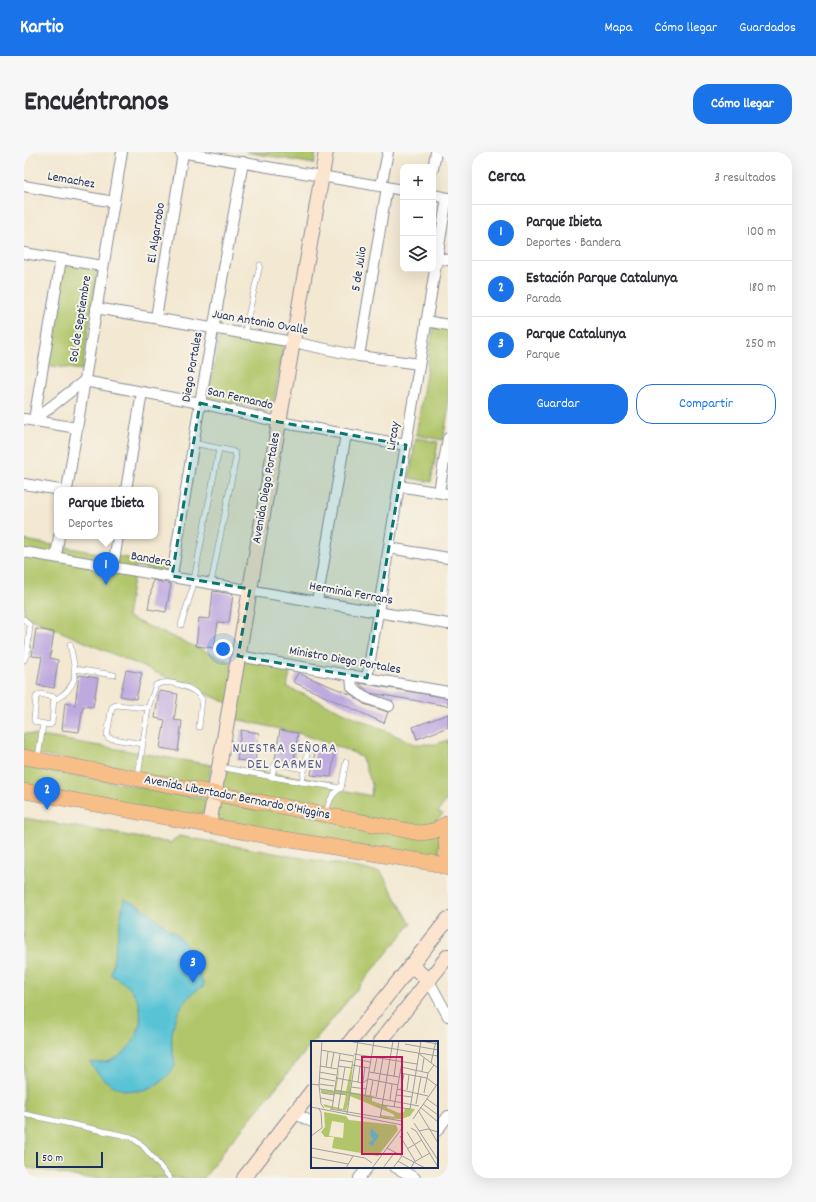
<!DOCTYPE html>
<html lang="es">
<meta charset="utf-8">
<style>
body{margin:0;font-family:Dekko,sans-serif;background:#f7f7f7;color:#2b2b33}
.controls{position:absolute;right:12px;top:12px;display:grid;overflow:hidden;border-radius:8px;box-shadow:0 4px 16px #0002}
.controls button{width:36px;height:36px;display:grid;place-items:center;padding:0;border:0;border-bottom:1px solid #e1e1e2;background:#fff;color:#2b2b33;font:20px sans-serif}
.scale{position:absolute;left:12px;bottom:10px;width:67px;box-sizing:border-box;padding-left:4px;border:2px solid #1b2f5e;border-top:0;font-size:11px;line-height:14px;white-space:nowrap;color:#1b2f5e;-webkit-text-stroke:3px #f7f3e8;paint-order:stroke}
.you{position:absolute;left:199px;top:497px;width:14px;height:14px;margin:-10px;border:3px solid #fff;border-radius:50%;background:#1a73e8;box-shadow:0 0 0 6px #1a73e833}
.badge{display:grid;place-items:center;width:26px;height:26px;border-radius:50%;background:#1a73e8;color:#fff;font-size:13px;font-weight:700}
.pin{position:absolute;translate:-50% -33px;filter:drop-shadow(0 1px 2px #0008)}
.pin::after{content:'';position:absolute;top:21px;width:14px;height:12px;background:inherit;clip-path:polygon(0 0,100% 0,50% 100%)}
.popup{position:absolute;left:30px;top:335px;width:104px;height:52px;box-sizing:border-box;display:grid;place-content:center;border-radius:8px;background:#fff;filter:drop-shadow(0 1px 3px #0005);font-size:13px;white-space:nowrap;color:#7c7c81}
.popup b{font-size:15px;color:#2b2b33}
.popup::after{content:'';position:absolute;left:50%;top:100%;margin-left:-8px;border:8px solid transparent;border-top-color:#fff}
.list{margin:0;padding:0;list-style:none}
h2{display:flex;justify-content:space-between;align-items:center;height:52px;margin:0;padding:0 16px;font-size:17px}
h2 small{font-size:13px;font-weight:400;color:#7c7c81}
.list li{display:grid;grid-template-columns:26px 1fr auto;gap:12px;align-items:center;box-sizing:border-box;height:56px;padding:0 16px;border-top:1px solid #e1e1e2}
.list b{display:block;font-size:15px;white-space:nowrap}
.list p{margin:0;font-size:13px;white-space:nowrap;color:#7c7c81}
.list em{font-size:13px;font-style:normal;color:#7c7c81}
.actions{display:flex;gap:8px;padding:12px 16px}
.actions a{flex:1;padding:9px 0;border:1px solid #1a73e8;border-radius:16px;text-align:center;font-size:14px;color:#1a73e8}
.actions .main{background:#1a73e8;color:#fff}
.icon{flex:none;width:22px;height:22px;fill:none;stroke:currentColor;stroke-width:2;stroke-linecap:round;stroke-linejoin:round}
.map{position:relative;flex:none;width:424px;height:1026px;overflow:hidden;border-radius:16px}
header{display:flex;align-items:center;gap:24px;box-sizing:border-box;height:56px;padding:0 20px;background:#1a73e8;color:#fff}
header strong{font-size:19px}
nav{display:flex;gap:22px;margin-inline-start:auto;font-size:14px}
.intro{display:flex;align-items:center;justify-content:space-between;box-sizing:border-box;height:96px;padding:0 24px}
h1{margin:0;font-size:28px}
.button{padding:10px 18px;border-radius:16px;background:#1a73e8;color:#fff;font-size:14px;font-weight:700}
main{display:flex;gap:24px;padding:0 24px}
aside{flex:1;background:#fff;border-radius:16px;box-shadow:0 4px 16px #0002}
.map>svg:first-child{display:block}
</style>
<header>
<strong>Kartio</strong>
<nav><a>Mapa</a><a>Cómo llegar</a><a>Guardados</a></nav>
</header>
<div class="intro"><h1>Encuéntranos</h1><a class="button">Cómo llegar</a></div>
<main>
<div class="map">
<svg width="424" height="1026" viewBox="0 0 424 1026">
<rect width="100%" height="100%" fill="#f7f3e8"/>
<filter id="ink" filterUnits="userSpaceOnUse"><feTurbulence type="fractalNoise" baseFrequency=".025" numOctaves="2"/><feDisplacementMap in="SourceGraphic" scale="8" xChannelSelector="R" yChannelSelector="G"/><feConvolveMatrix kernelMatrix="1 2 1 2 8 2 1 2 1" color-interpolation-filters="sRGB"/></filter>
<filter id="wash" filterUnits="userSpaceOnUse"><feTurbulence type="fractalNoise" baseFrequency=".012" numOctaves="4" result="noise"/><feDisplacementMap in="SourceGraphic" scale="16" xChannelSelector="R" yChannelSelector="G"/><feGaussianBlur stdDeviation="0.9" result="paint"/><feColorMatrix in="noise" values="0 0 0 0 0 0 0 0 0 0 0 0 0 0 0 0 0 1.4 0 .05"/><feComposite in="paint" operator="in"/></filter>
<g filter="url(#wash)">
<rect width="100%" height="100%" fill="#f3e8d1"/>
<!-- green -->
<g fill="#b1c66b" stroke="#667a64">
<path d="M222,0H292L290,12Z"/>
<path d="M39,106L75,111L58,218L22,213Z"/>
<path d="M410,172L424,175V260L419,288L392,283Z"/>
<path d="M196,181L260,193L248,259L184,247Z"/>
<path d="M392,286L414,290L407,330L385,326Z"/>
<path d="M0,388L144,413V420L111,414L103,465L218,515L221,504L268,511L263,535L391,592H412L424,588V646L414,660L419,662L409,672L395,675L196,639L200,614L310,631L309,636L347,644L348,633L341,613L337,605L328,600L274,581L211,567L213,555L0,464Z"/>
<path d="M0,581L187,613L184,636L0,600Z"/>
<path d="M0,614L181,647L416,682L415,697L418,709L0,635Z"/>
<path d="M0,666L147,691L155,684L357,720L387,772L201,997L180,1026H60L0,1015Z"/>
</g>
<!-- water -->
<path fill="#59c3d5" stroke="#3a799a" d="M100,747L116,754V756L125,760L148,780L149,778L167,800L165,802L169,805L180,834C157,846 146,869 148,895C148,900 151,908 151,913C150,918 143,924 140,927C114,950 81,938 66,910C97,917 123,882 115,853C111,838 100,830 87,823Z"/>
<g id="blocks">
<!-- building -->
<g fill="#bfaae0">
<path d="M129,428L147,432L142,460L124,457Z"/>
<path d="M189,439L209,442L205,471L194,470L190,496L172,494L175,466L186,467Z"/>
<path d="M12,477L30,480L26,506L34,508L30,536L13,533L18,505L8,504Z"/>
<path d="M102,518L118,521L112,547L96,544Z"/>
<path d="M274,521L328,543L340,552L364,560L360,571L269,530Z"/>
<path d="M55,523L74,526L69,555L59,554L55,580L38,578L41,551L51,553Z"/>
<path d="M335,531L424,546V554L346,541Z"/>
<path d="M135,539L154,542L150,568L158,569L154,599L136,596L141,568L131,566Z"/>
<path d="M424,562V575L393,587L389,575Z"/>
<path d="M217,578L235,581L231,610L213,608Z"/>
<path d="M256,578L274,581L270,609L251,607Z"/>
<path d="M292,594L311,597L307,625L287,623Z"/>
</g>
</g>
</g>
<g filter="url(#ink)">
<use href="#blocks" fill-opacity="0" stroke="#878c98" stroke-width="1"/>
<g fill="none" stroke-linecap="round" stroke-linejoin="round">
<!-- lane casing -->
<g stroke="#878c98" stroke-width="6">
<g id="lane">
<path d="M220,182L236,113"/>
<path d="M169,291L208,299L211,301L212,305L187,431"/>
<path d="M0,467L6,474L3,502L0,508"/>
<path d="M157,473L168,438L195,297"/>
<path d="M51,517L90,523"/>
<path d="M16,542L30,545L28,571L26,573L11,570L10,568L12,545Z"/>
<path d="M31,548C58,532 51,519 46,492"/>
<path d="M124,556L132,533C145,526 171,536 178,547L175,575"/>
<path d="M284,597L278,630L317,636"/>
<path d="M14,605L19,573"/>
<path d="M196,615L248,625"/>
<path d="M114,625L124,556L92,553L88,555L83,583L84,586L119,592"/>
<path d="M278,630L248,625L250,614L252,612L280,617"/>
<path d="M302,661C305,650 307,642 317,636L322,610"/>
<path d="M0,962L107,985L118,993L146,1026"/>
</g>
</g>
<!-- street casing -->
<g stroke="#878c98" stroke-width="12">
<g id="street">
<path d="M156,0L379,38"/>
<path d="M409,17L412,0"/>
<path d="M0,34L90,50"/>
<path d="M357,34L364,0"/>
<path d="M409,43L424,46"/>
<path d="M0,101L79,114"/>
<path d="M413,106L424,108"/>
<path d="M72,156L269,190L335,204L395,212"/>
<path d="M132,166L159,1"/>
<path d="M402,169L424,173"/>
<path d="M335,204L363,35"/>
<path d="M0,267L53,276"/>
<path d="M10,268L60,229L176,251L255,270L382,293"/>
<path d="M10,268L37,107"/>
<path d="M0,332L36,338"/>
<path d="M375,334L424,342"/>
<path d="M43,338L98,0"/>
<path d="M102,338L118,240"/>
<path d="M415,340L424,286"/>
<path d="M365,396L424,406"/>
<path d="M0,400L424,472"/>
<path d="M32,405L35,384"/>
<path d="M89,415L94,384"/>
<path d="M148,424L176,251L219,10"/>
<path d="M293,449L322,282"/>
<path d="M214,504L424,540"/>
<path d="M327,523L328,535L342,546L365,554"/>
<path d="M343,526L423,46"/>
<path d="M405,829L424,864"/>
<path d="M270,961L288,970"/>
<path d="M413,979L424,964"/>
<path d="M371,1015L391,1026"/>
<path d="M335,1026L344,1015"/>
</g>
</g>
<!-- secondary casing -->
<g stroke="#878c98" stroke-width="16">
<g id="secondary">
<path d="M185,673L302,0"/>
<path d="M387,813L405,829"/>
<path d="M326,890L424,767"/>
<path d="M356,890L424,804"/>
<path d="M220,1026L288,939"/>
</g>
</g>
<!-- primary casing -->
<g stroke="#878c98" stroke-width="16">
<g id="primary">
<path d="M0,605L396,681L410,679L424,671"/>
<path d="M0,639L254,686L409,711L424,716"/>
<path d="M424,677L422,689L424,707"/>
</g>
</g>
<!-- lane -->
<use href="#lane" stroke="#fff" stroke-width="5"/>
<!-- street -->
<use href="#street" stroke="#fff" stroke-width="10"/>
<!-- secondary -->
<use href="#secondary" stroke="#fce5cf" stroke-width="14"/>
<!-- primary -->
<use href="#primary" stroke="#f7be88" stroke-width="15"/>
</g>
</g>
<!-- marked area -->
<path fill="#0f766e" fill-opacity="0.2" stroke="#0f766e" stroke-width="3" stroke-dasharray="8 5" stroke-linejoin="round" d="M176,251L255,270L382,293L343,526L214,504L226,437L148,424Z"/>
<g text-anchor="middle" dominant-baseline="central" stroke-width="4" stroke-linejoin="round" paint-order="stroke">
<!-- street labels -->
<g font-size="13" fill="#1b2f5e" stroke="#f7f3e8">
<text transform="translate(47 29) rotate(10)">Lemachez</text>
<text transform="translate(133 81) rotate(-81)">El Algarrobo</text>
<text transform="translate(336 117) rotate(-81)">5 de Julio</text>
<text transform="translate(57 167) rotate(-81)">Sol de Septiembre</text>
<text transform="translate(236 171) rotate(10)">Juan Antonio Ovalle</text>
<text transform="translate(169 215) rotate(-80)">Diego Portales</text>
<text transform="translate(216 247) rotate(13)">San Fernando</text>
<text transform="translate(370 284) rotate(-81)">Lircay</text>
<text transform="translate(243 336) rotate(-80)">Avenida Diego Portales</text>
<text transform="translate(127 408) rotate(10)">Bandera</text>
<text transform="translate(327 442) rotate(10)">Herminia Ferrans</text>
<text transform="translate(321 509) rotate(10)">Ministro Diego Portales</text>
<text transform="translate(213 646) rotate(11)">Avenida Libertador Bernardo O'Higgins</text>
</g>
<!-- neighbourhood labels -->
<g font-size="14" letter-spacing="1" fill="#545a8c" stroke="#f7f3e8">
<text x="261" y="597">NUESTRA SEÑORA<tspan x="261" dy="16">DEL CARMEN</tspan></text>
</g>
</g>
<!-- overview -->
<g transform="translate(287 889)">
<rect width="127" height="127" fill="#f3e8d1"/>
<path d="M43,13L39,51L64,55L61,56V60L76,65V67L88,72L93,71L94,67L104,68L99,75L90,78L69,77L70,74L84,76L82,73L39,55L35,70L14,66L12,63L32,68L35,54L10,52V49L23,50L29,25L25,49L35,50ZM13,71L35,75L38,79L85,84L87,89L67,115L21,107L23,96H14L10,91L14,86ZM21,80L33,82L32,97L18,95Z" fill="#b1c66b" fill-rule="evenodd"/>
<path d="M60,87L68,95L61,105L57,102L62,99L59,94Z" fill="#59c3d5"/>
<path fill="none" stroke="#9d9ea3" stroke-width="1" d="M37,0L107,12L127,27M110,0L127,3M94,3L127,9M10,9L43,15M108,12L127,15M43,13L106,23M44,18L59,21M28,19L42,21M85,19L88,0M120,22L125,0M41,24L58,27M9,25L26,28M27,25L41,27M15,26L17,11M90,26L117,32M20,27L23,11M111,30L113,17M8,31L25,34M58,31L88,36M63,32L66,16M89,32L116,37L125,44M83,36L85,20M8,37L24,40M25,37L52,42M47,41L49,25M52,41L54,26M52,42L57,38L87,44M0,43L8,44L10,63L13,67M8,43L23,45M8,44L11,0M40,46L55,48M9,48L22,50M86,48L117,55M90,48L93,33M23,49L108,65M96,49L98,34M11,52L24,54M24,52L36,54M113,52L117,32L123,24M85,54L101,56M54,55L63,0M59,55L62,39M65,56L72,17M10,57L23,60M116,58L127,66M79,59L81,43M105,63L110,36M112,63L127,74M71,64L99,68L110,0M0,66L91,84M83,66L91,21M109,66L127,81M19,68L91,80M21,68L29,13M27,69L34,26M107,69L127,102M36,73L47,0M69,77L82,0M102,78L127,42M103,82L127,119M100,87L105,90L127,126M108,90L117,88L127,91M96,91L111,116M0,95L11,87L10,71L8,68M89,95L104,120M0,107L54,117L61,122M76,107L114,127M96,108L111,99M0,116L37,123M87,120L99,127M35,127L42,115M61,127L92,86M72,127L84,111M82,127L91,115M100,127L103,121L119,112"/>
<path fill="#c2185b" fill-opacity="0.15" stroke="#c2185b" stroke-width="2" d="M51,16H91V113H51Z"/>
<rect width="127" height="127" fill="none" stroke="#1b2f5e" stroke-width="2"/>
</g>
</svg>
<div class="controls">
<button>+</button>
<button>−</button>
<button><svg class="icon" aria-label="layers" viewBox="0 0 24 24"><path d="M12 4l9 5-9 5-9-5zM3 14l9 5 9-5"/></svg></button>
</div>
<div class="scale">50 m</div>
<div class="you"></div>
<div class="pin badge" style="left:82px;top:433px">1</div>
<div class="popup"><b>Parque Ibieta</b>Deportes</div>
<div class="pin badge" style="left:23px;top:658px">2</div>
<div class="pin badge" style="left:169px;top:831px">3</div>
</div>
<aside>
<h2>Cerca<small>3 resultados</small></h2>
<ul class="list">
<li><span class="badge">1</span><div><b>Parque Ibieta</b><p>Deportes · Bandera</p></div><em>100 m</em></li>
<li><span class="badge">2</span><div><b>Estación Parque Catalunya</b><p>Parada</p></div><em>180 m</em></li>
<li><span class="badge">3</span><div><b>Parque Catalunya</b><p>Parque</p></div><em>250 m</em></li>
</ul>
<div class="actions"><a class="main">Guardar</a><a>Compartir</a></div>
</aside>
</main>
